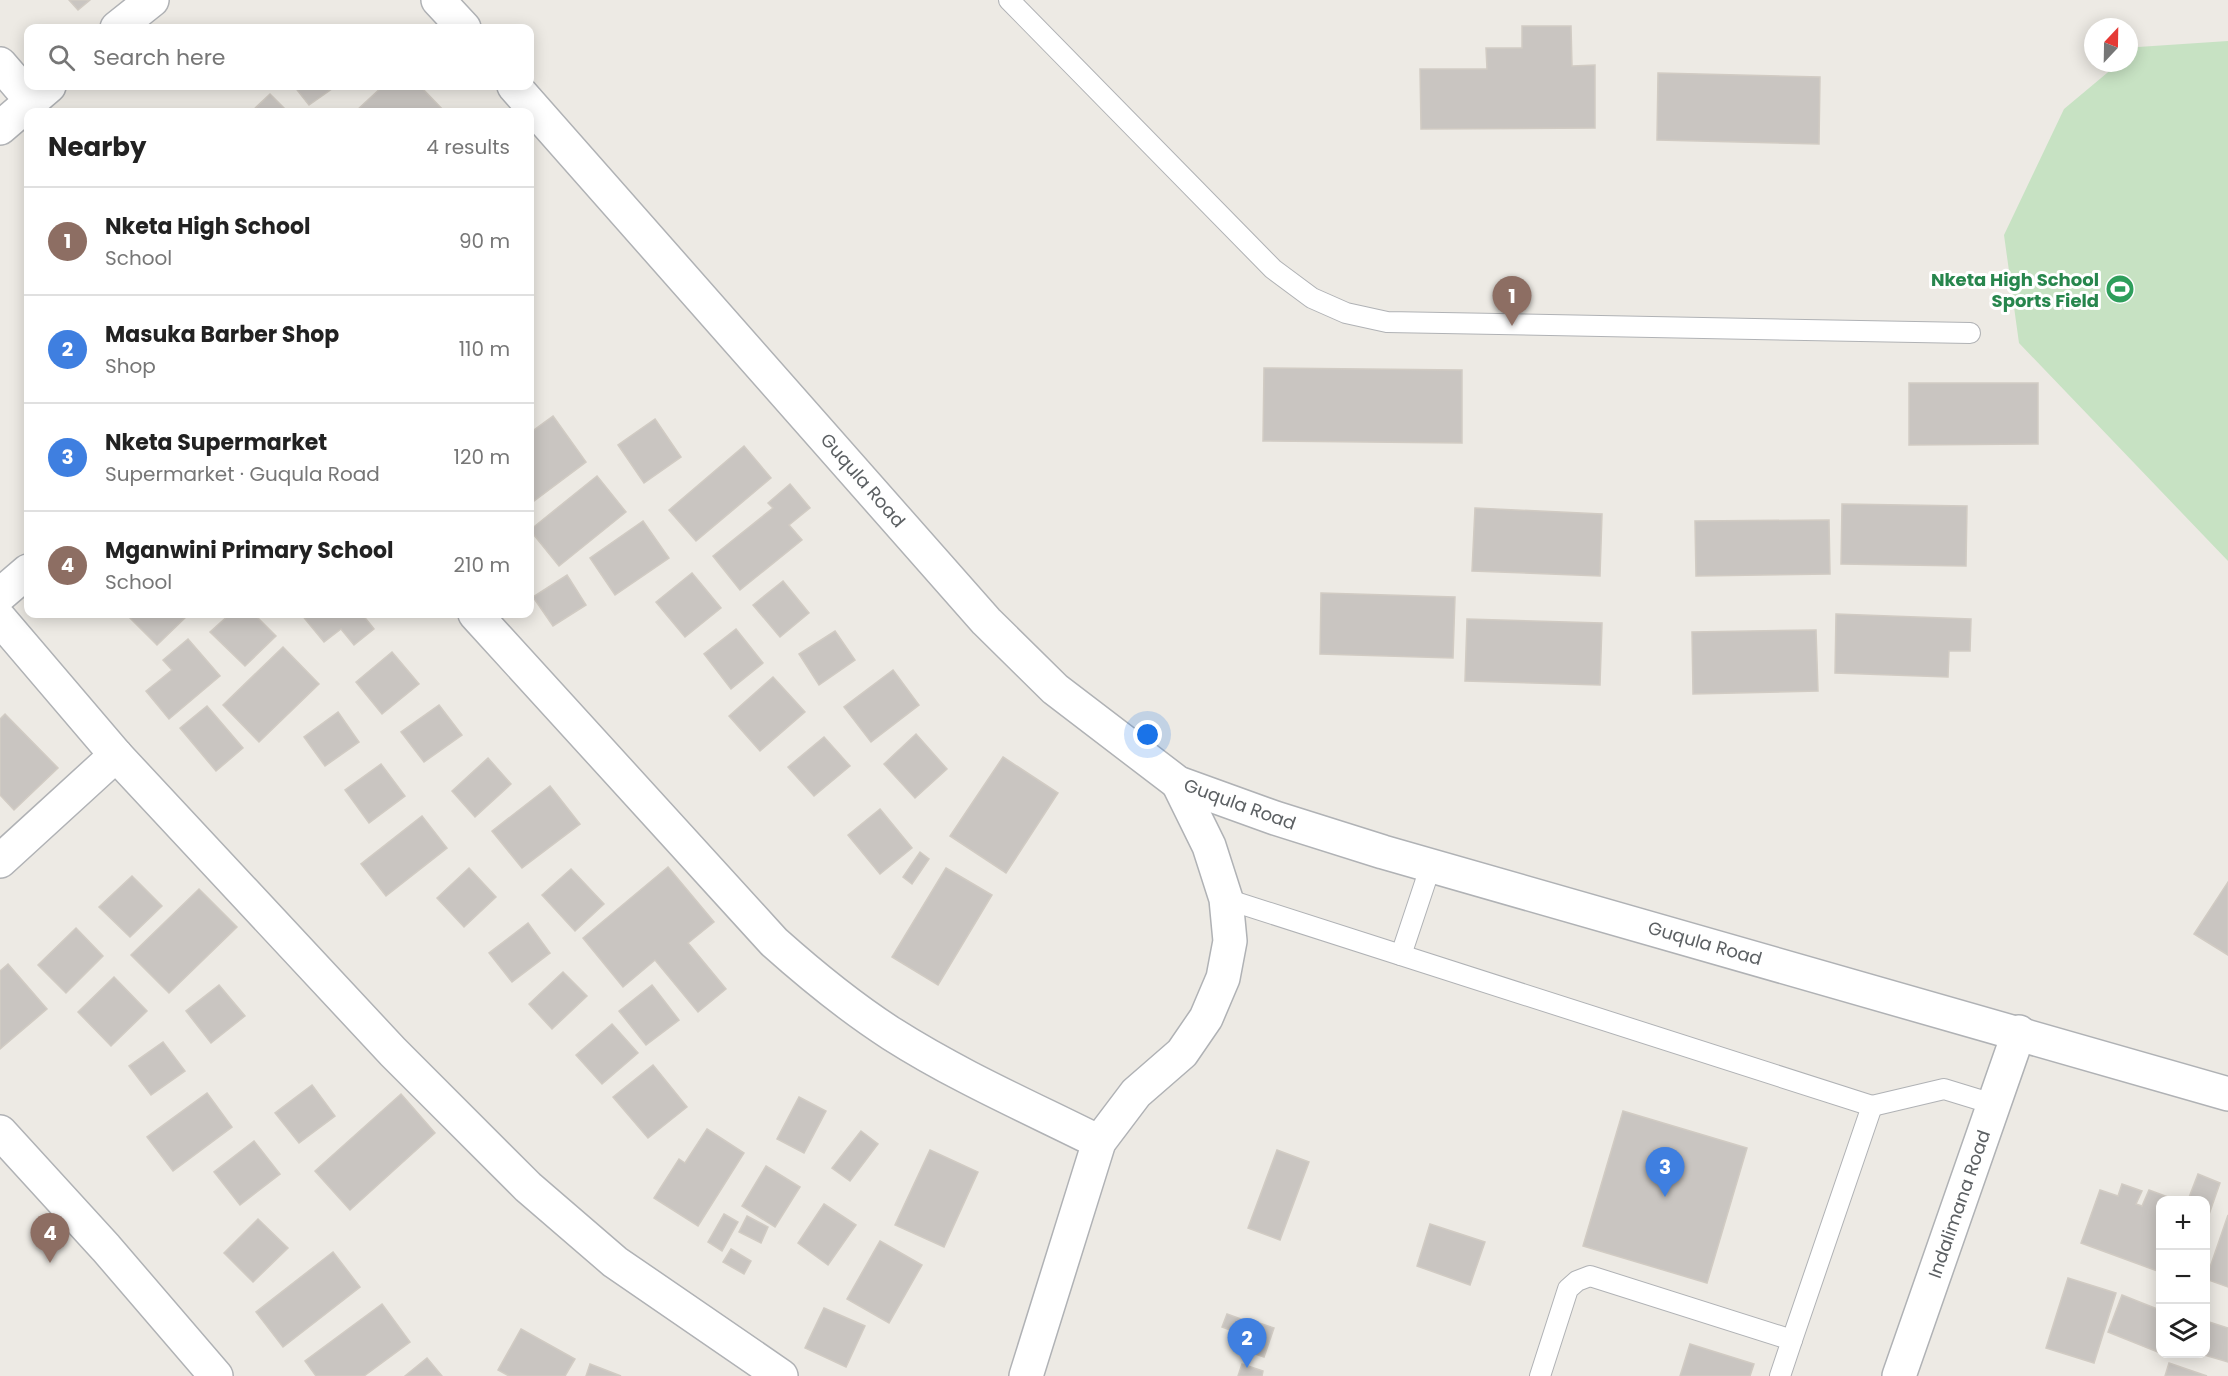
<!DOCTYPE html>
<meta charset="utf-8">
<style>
body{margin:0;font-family:Poppins,sans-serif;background:#f2f2f2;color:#222}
.controls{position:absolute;right:18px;bottom:18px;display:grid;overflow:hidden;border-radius:12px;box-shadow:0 3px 15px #0003}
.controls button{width:54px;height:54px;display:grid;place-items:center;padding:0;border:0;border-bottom:2px solid #e0e0e0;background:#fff;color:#222;font:30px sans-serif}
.compass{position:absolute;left:2084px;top:18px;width:54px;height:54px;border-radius:50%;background:#fff;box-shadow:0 3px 15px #0003;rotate:22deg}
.you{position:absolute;left:1148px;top:735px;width:21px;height:21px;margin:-15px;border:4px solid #fff;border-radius:50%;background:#1a73e8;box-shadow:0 0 0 9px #1a73e833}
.badge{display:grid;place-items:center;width:39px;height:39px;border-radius:50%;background:#7c3aed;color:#fff;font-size:20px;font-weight:700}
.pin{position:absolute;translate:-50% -50px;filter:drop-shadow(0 2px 3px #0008)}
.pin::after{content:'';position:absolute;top:32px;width:21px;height:18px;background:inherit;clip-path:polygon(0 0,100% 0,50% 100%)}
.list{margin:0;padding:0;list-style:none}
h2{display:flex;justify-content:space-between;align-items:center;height:78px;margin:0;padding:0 24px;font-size:26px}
h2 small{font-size:20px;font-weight:400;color:#767676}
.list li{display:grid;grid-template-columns:39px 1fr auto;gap:18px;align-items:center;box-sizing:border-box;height:108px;padding:0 24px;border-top:2px solid #e0e0e0}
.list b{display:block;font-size:22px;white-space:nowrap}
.list p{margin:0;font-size:20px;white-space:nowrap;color:#767676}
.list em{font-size:20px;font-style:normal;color:#767676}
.icon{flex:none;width:33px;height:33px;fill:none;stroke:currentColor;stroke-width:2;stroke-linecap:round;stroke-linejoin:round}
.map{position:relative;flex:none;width:2228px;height:1376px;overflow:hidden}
.search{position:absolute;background:#fff;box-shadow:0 3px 15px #0003;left:24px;top:24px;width:510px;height:66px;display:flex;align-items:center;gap:15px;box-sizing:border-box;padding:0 21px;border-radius:12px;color:#767676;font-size:22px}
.panel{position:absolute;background:#fff;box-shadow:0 3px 15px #0003;left:24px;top:108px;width:510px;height:510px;border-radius:12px}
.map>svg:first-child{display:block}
</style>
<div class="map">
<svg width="2228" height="1376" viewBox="0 0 2228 1376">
<rect width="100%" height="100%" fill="#edeae4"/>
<!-- green -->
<path fill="#c7e2c3" d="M2228,41V561L2019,343L2004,235L2064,109L2119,63H2129V54L2138,47Z"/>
<!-- building -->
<g fill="#c9c5c1" stroke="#d1cbc3" stroke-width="1.5">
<path d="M69,0H90L78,10Z"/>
<path d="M1522,26H1571L1572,66L1595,65V128L1421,129L1420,69H1487L1486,48H1522Z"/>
<path d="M1658,73L1820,77L1819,144L1657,140Z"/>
<path d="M294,86H336L309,105Z"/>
<path d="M383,86H420L445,112H355Z"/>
<path d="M270,94L288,112H251Z"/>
<path d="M1264,368L1462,370V443L1263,441Z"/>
<path d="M1909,383H2038V444L1909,445Z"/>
<path d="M553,416L586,462L530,504V433Z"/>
<path d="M655,419L681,457L644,483L618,445Z"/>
<path d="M744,446L771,478L696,541L669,510Z"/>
<path d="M597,476L626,512L559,566L530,530Z"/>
<path d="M790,484L810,508L789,525L802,540L740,590L713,556L773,508L768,503Z"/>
<path d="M1842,504L1967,506L1966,566L1841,564Z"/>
<path d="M1475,508L1602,514L1600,576L1472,571Z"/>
<path d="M1829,520L1830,574L1696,576L1695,521Z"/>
<path d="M643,521L669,558L615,595L590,558Z"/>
<path d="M692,573L721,608L685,637L656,602Z"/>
<path d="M567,575L586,605L553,626L533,597Z"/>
<path d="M783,581L809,613L780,637L753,605Z"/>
<path d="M1321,593L1455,597L1453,658L1320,654Z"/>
<path d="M126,614H189L157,645Z"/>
<path d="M230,614H254L276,636L245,666L210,632Z"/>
<path d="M301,614H362L374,629L354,645L341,629L324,642Z"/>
<path d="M1836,614L1971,619L1970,651H1949L1948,677L1835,673Z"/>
<path d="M1467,619L1602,623L1600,685L1465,681Z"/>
<path d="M736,629L763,663L731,689L704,654Z"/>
<path d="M1816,630L1818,691L1693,694L1692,632Z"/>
<path d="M835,631L855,660L819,685L799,654Z"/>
<path d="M188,639L220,676L169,719L146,691L172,670L163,660Z"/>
<path d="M283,647L319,684L259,742L223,705Z"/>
<path d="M392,652L419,684L382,714L356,682Z"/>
<path d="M893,670L919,705L871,742L844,707Z"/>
<path d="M773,677L805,712L760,751L729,716Z"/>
<path d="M439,705L462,735L424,762L401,732Z"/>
<path d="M207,706L243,748L216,771L180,728Z"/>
<path d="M338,712L359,742L325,766L304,737Z"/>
<path d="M5,714L58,768L14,810L0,795V719Z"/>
<path d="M916,734L947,769L915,798L884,764Z"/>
<path d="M824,737L850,766L814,796L788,767Z"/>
<path d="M1003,757L1058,793L1006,873L950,836Z"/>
<path d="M488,758L511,784L475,817L452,791Z"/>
<path d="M381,764L405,796L369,823L345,790Z"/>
<path d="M550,786L580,824L522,868L492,831Z"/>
<path d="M880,809L912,848L880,874L848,835Z"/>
<path d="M422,816L447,848L386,896L361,864Z"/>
<path d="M920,852L929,859L912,884L903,877Z"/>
<path d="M668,867L714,922L688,943L726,989L698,1012L655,960L623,987L583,938Z"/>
<path d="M469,868L496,897L464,927L437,898Z"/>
<path d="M946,868L992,895L938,985L892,957Z"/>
<path d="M571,869L604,904L575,931L542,895Z"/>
<path d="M132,876L162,906L130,937L99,907Z"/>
<path d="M2228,882V955L2194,934Z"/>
<path d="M199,889L237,927L169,993L131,955Z"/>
<path d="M528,923L550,953L512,982L489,953Z"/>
<path d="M76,928L103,956L66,993L38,965Z"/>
<path d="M8,964L47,1009L0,1049V971Z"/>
<path d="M563,972L587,996L552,1029L529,1004Z"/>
<path d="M114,977L147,1011L111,1046L78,1012Z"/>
<path d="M219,985L245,1016L211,1043L186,1011Z"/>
<path d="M652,985L679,1020L646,1045L619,1011Z"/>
<path d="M612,1024L638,1053L602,1084L576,1055Z"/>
<path d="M163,1042L185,1071L151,1095L129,1066Z"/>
<path d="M653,1065L687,1107L648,1138L613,1097Z"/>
<path d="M312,1085L335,1116L299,1143L275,1113Z"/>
<path d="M207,1093L232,1127L173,1171L147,1137Z"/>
<path d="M401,1094L435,1133L350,1210L315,1171Z"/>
<path d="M799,1097L826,1111L804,1153L777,1139Z"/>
<path d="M1623,1111L1747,1148L1707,1283L1583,1246Z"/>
<path d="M707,1129L744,1153L698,1226L654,1198L679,1159L685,1163Z"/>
<path d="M861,1131L878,1144L850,1181L832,1168Z"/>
<path d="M254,1141L280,1174L240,1205L214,1172Z"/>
<path d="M930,1150L978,1172L944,1247L895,1225Z"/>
<path d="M1277,1150L1309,1162L1280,1240L1248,1228Z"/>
<path d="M766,1166L800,1187L775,1227L742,1206Z"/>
<path d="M2198,1174L2220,1183L2206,1223V1200H2188Z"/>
<path d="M2122,1184L2142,1191L2136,1204L2142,1206L2149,1190L2176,1200H2160V1272L2081,1243L2100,1190L2118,1196Z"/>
<path d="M824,1204L856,1225L828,1265L798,1243Z"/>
<path d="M724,1214L738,1222L722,1251L708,1242Z"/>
<path d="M2228,1215V1287L2206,1279Z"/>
<path d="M747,1216L768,1227L761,1243L739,1232Z"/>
<path d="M258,1219L288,1248L253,1282L224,1253Z"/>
<path d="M1430,1224L1485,1242L1470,1285L1417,1266Z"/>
<path d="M880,1241L922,1265L889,1323L847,1299Z"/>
<path d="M731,1249L751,1261L744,1274L723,1262Z"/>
<path d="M333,1252L360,1287L283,1347L256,1312Z"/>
<path d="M2068,1278L2116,1293L2094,1363L2046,1348Z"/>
<path d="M2122,1295L2160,1310V1353L2108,1332Z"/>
<path d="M382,1304L410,1342L364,1376H316L305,1361Z"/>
<path d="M824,1308L865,1326L846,1367L805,1348Z"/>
<path d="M1227,1314L1252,1323L1247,1336L1222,1327Z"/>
<path d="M1253,1321L1274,1328L1264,1357L1244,1350Z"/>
<path d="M2206,1321L2228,1328V1362L2201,1354H2206Z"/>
<path d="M521,1329L575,1359L565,1376H509L498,1370Z"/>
<path d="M1690,1344L1754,1364L1750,1376H1680Z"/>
<path d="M427,1358L442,1376H405Z"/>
<path d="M2169,1363L2207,1376H2165Z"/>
<path d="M590,1364L621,1376H586Z"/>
<path d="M1242,1364L1263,1371L1262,1376H1238Z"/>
</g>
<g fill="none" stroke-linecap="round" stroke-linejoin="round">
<!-- service casing -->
<g stroke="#b0b2b5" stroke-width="22">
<g id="service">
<path d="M1009,0L1273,269L1312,298L1346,313L1387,322L1970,333"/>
<path d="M1226,899L1872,1106L1792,1340"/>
<path d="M1401,955L1431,865"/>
<path d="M1872,1106L1944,1089L1993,1104"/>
<path d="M1540,1376L1568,1289L1577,1281L1590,1276L1792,1340L1780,1376"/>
</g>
</g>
<!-- minor casing -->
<g stroke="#b0b2b5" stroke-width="36">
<g id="minor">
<path d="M438,0L464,28"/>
<path d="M117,28L152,0"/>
<path d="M0,64L31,100"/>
<path d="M514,86L986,621L1055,689L1178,783L1275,818L1383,852L2228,1094"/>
<path d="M0,128L49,86"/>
<path d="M0,595L28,571"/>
<path d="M475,614L774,942C811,975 850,1007 892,1034C958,1076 1029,1107 1099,1142"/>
<path d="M0,619L116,755L393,1052L528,1187L615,1262L781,1376"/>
<path d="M0,861L116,755"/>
<path d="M0,1132L106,1248L216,1376"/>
<path d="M1026,1376L1099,1142L1136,1093L1182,1053L1206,1018L1223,978L1230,941L1226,899L1209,846L1178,783"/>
<path d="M1899,1376L2019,1032"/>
</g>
</g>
<!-- service -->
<use href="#service" stroke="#fff" stroke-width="20"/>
<!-- minor -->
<use href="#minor" stroke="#fff" stroke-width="33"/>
</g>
<!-- icons -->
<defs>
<g id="stadium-disc" transform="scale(1.5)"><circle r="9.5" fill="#2e9e5b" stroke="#fff"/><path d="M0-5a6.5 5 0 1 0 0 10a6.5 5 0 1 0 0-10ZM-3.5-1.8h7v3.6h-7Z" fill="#fff"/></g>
</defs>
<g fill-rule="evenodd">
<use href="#stadium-disc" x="2120" y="289"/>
</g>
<g text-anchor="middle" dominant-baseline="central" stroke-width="6" stroke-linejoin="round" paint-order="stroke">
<!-- leisure labels -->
<g font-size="18" font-weight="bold" fill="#27864d" stroke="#fff" text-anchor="end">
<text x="2099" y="279">Nketa High School<tspan x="2099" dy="21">Sports Field</tspan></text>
</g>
<!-- street labels -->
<g font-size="18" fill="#5c6063" stroke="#fff">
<text transform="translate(863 480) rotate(49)">Guqula Road</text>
<text transform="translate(1240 804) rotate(20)">Guqula Road</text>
<text transform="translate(1705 943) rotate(16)">Guqula Road</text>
<text transform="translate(1959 1204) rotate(-71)">Indalimana Road</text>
</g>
</g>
</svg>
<div class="controls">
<button>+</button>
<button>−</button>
<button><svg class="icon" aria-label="layers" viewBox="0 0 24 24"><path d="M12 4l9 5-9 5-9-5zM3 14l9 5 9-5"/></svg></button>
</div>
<svg class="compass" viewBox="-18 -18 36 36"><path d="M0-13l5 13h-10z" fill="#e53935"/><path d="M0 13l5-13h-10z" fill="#767676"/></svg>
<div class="you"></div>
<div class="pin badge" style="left:1512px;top:326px;background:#8d6e63">1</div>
<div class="pin badge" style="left:1247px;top:1368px;background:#3f7fe0">2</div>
<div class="pin badge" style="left:1665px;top:1197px;background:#3f7fe0">3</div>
<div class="pin badge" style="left:50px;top:1263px;background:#8d6e63">4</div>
<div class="search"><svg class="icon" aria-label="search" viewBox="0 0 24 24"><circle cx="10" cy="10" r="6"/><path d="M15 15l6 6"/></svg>Search here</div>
<section class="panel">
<h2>Nearby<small>4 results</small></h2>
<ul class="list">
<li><span class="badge" style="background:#8d6e63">1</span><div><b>Nketa High School</b><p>School</p></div><em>90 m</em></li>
<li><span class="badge" style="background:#3f7fe0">2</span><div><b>Masuka Barber Shop</b><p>Shop</p></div><em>110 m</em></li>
<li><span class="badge" style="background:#3f7fe0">3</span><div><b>Nketa Supermarket</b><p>Supermarket · Guqula Road</p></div><em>120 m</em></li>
<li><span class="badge" style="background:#8d6e63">4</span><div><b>Mganwini Primary School</b><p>School</p></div><em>210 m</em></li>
</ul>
</section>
</div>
